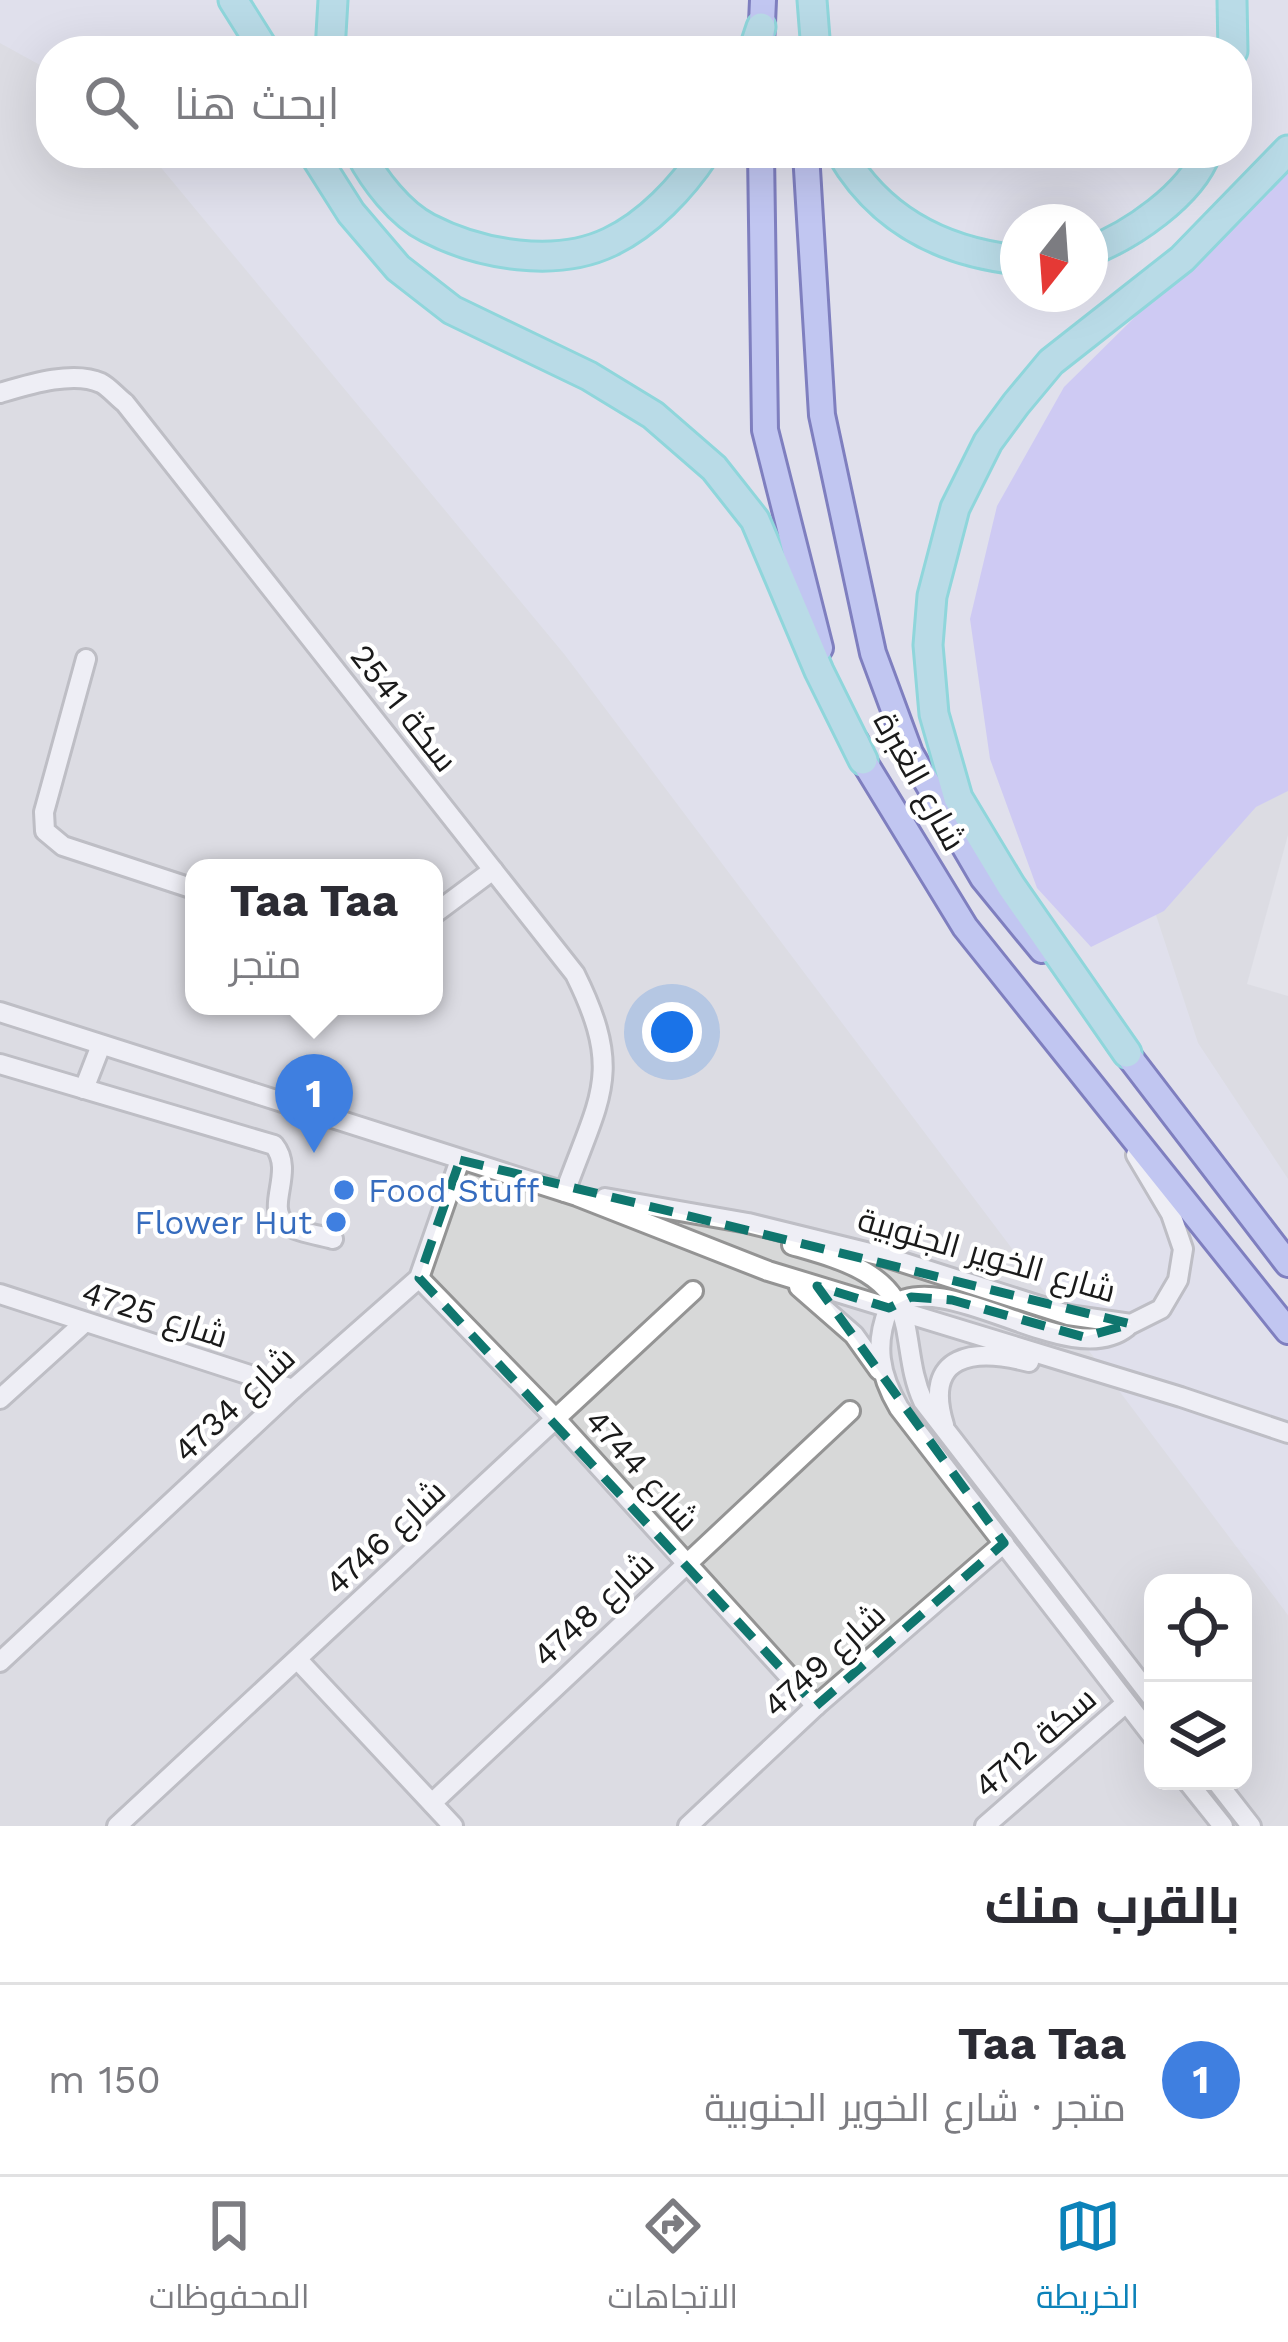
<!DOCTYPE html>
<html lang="ar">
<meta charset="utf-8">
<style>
body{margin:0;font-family:"Work Sans",Cairo,sans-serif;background:#f7f7f7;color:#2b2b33;direction:rtl}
.controls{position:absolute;right:36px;bottom:36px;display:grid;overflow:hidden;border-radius:24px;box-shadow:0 12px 48px #0002}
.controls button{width:108px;height:108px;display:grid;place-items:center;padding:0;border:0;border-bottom:3px solid #e1e1e2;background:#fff;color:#2b2b33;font:60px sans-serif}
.compass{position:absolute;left:1000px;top:204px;width:108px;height:108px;border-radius:50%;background:#fff;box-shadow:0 12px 48px #0002;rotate:197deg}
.you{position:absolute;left:672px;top:1032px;width:42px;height:42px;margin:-30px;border:9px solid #fff;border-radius:50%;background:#1a73e8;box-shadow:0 0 0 18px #1a73e833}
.badge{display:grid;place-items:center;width:78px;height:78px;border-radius:50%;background:#0c82b9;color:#fff;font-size:39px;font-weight:700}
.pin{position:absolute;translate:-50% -99px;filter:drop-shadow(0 3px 6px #0008)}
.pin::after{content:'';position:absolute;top:63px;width:42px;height:36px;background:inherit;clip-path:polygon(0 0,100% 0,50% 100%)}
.popup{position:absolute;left:185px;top:859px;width:258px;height:156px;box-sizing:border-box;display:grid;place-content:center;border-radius:24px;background:#fff;filter:drop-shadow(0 3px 9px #0005);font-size:39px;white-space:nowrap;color:#7c7c81}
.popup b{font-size:45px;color:#2b2b33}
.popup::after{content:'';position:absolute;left:50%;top:100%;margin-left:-24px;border:24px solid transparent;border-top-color:#fff}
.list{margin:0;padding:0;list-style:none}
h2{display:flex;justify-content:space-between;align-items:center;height:156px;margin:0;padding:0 48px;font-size:51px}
h2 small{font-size:39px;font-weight:400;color:#7c7c81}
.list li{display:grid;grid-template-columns:78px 1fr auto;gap:36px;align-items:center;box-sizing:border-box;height:192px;padding:0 48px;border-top:3px solid #e1e1e2}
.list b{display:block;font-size:45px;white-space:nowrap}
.list p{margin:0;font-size:39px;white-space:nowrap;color:#7c7c81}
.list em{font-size:39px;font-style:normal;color:#7c7c81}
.icon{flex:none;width:66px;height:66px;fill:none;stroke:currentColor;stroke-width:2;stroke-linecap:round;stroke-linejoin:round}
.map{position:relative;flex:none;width:1288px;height:1826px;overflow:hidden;direction:ltr}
.search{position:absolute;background:#fff;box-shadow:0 12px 48px #0002;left:36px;right:36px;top:36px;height:132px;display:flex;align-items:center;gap:30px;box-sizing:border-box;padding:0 42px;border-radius:48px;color:#7c7c81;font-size:45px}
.sheet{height:348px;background:#fff}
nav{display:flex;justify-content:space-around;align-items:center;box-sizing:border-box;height:168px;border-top:3px solid #e1e1e2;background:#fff;font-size:33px;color:#7c7c81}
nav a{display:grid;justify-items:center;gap:6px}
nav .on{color:#0c82b9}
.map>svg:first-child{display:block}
</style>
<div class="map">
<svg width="1288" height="1826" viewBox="0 0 1288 1826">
<rect width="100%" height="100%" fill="#e0e0ec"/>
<!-- residential -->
<g fill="#d7d8d8" fill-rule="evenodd">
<path d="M0,43L51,71V153H149L565,655L1288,1615V1826H0ZM194,868H434V1006H194ZM1153,1583H1243V1781H1153Z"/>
<path d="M1288,735V1179L1198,1043L1123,815Z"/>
</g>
<!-- sand -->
<path fill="#b9b0fa" d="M1288,166V791L1256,807L1164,911L1091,947L1037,888L990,759L970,619L997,506L1064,387Z"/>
<!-- parking -->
<path fill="#e6e6e6" d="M1288,835V996L1247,984Z"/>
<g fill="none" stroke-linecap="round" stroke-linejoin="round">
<!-- minor casing -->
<g stroke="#949494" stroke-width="24">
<g id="minor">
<path d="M0,393C27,385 73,370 101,383C109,387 117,397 125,403L575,974C624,1073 600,1095 565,1192"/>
<path d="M86,659L44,812L45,831L63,846L194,889"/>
<path d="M434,914L493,870"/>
<path d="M0,1012L577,1196L768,1271L1181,1397L1288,1433"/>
<path d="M0,1064L274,1145C295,1171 266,1205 284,1222C294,1232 319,1235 333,1239"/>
<path d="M84,1089L101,1045"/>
<path d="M605,1198L748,1223L886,1257L1068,1315L1131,1324L1161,1309L1178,1280L1183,1249L1171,1214L1136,1155"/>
<path d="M792,1245C840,1259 895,1272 906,1328C911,1354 912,1377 923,1401L1153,1699"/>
<path d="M419,1278L556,1419L816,1706"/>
<path d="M799,1287L854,1335L879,1370"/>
<path d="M0,1294L293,1389"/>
<path d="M889,1307C948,1264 1069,1373 1127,1327"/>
<path d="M889,1308C874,1344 879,1374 899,1408L1153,1737"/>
<path d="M0,1399L84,1323"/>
<path d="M944,1425C922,1353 975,1348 1029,1362"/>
<path d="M298,1660L453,1826"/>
<path d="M0,1662L293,1389L419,1278L460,1160"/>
<path d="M1187,1781L1223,1826"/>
<path d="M1216,1781L1251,1826"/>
<path d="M432,1803L850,1411"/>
<path d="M117,1826L693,1291"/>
<path d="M688,1826L816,1706L1004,1543"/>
<path d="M985,1826L1126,1703"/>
</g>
</g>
<!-- major casing -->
<g stroke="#090a88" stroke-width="30">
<g id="major">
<path d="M761,46L763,0"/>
<path d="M761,153L765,430L820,648"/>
<path d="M806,153L822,415L873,653L910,753L983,878L1042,950"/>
<path d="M856,742L863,760L965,927L1288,1331"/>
<path d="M1118,1042L1288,1264"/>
</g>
</g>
<!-- highway casing -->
<g stroke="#2dc9c6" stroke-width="33">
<g id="highway">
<path d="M233,0L265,51"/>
<path d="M812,0L816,51"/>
<path d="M1232,0L1233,51"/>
<path d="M330,51L333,0"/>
<path d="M753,51L761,27"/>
<path d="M313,153L351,213L398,268L452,310L589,376L653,415L714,468L755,520L819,671L863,760"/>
<path d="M360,153C374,180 400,214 428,228C480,255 556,268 610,242C648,224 682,188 705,153"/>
<path d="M841,153C880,220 943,252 1018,260"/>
<path d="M1090,251C1130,236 1191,195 1206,153"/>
<path d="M1127,1053L1011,886L958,798L934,714L928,645L932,596L955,508L988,442L1016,404L1051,362L1182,259L1288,150"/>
</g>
</g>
<!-- minor -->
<use href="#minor" stroke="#fff" stroke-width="18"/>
<!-- major -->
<use href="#major" stroke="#9ca6f5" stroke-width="24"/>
<!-- highway -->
<use href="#highway" stroke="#8bd4e0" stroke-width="27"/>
</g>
<!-- marked area -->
<path d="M0 0H1288V1826H0ZM460,1160L1131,1324L1084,1337L952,1300L911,1297L889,1308L817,1286L1004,1543L816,1706L419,1278Z" fill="#e0e0ec" fill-opacity=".55" fill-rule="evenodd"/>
<path fill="none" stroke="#0f766e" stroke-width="9" stroke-dasharray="24 15" stroke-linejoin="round" d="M460,1160L1131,1324L1084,1337L952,1300L911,1297L889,1308L817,1286L1004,1543L816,1706L419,1278Z"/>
<!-- markers -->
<g fill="#3f7fe0" stroke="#fff" stroke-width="4.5">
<circle cx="344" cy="1190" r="12"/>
<circle cx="336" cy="1222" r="12"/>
</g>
<g text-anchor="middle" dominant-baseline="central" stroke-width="9" stroke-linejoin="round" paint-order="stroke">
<!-- street labels -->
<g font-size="33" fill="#1a1a1a" stroke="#fff">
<text transform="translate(404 708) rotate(52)">سكة 2541</text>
<text transform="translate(920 781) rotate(61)">شارع الغبرة</text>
<text transform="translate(987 1255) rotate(16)">شارع الخوير الجنوبية</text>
<text transform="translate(155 1314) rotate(18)">4725 شارع</text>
<text transform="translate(234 1404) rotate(-43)">4734 شارع</text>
<text transform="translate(642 1470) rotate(48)">4744 شارع</text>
<text transform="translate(385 1537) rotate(-43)">4746 شارع</text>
<text transform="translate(593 1609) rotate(-43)">4748 شارع</text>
<text transform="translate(824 1660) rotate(-42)">4749 شارع</text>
<text transform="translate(1035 1742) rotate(-41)">سكة 4712</text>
</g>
<!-- shop labels -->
<g font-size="33" fill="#366cbe" stroke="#fff" text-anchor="start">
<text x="368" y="1190">Food Stuff</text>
<text x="312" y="1222" text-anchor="end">Flower Hut</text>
</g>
</g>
</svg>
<div class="controls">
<button><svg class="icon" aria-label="locate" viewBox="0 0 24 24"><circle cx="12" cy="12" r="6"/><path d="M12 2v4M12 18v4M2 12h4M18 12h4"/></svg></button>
<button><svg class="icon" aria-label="layers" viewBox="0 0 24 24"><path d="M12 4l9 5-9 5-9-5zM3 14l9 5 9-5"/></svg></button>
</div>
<svg class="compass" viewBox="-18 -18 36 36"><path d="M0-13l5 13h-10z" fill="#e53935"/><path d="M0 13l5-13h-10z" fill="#7c7c81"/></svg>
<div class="you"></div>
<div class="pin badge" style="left:314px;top:1153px;background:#3f7fe0">1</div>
<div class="popup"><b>Taa Taa</b>متجر</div>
<div class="search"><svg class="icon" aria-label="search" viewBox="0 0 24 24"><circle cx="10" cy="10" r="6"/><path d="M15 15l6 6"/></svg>ابحث هنا</div>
</div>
<section class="sheet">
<h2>بالقرب منك<small></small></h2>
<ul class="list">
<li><span class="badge" style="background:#3f7fe0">1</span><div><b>Taa Taa</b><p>متجر · شارع الخوير الجنوبية</p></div><em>150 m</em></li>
</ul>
</section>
<nav>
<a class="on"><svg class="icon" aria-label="map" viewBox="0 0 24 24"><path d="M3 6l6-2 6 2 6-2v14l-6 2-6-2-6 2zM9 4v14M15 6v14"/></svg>الخريطة</a>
<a><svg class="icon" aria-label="directions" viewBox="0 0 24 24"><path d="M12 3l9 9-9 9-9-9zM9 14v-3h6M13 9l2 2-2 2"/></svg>الاتجاهات</a>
<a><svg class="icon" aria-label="saved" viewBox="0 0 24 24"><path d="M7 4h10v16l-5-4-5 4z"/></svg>المحفوظات</a>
</nav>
